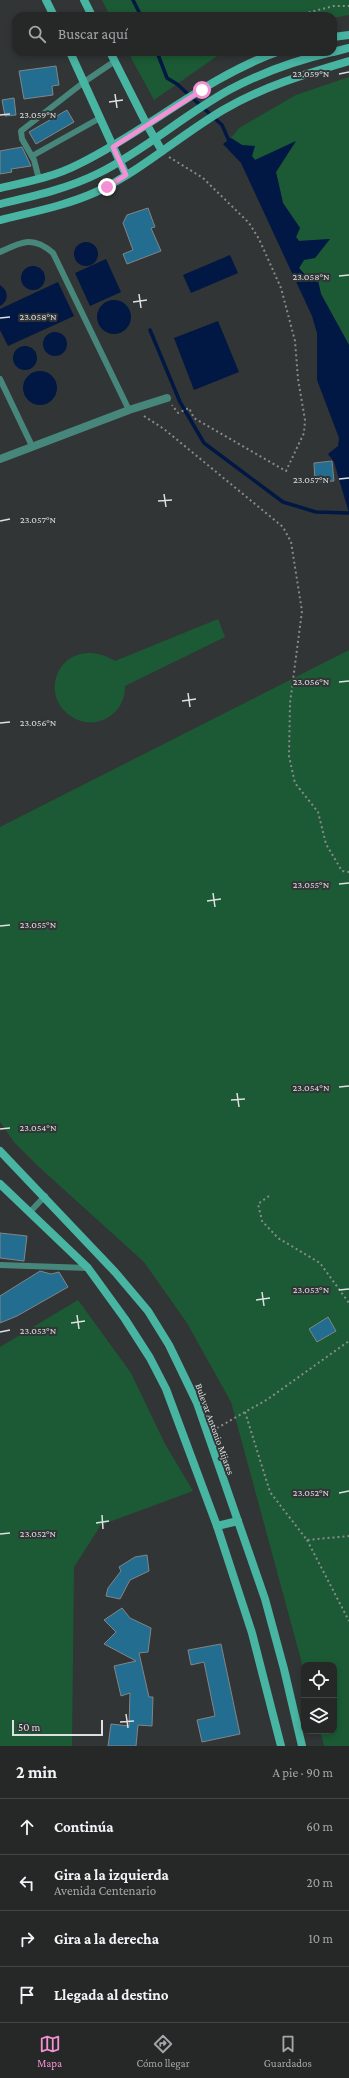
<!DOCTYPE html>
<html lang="es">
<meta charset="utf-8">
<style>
body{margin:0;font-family:"Crimson Pro",serif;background:#2e3030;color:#f1f3f6}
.controls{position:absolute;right:12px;bottom:12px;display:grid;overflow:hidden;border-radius:8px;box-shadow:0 2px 6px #0003}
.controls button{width:36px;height:36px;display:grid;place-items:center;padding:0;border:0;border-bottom:1px solid #424445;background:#262828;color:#f1f3f6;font:20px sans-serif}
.scale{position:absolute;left:12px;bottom:10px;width:91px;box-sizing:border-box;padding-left:4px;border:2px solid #dddfe0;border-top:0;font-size:11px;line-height:14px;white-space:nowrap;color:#dddfe0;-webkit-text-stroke:3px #323535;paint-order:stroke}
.stop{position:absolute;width:12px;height:12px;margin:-9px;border:3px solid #f491d4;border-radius:50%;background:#fff}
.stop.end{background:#f491d4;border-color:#fff;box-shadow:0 1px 4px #0008}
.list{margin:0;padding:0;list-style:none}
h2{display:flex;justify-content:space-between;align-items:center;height:52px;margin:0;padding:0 16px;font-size:17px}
h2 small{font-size:13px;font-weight:400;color:#a4a6a8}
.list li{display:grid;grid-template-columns:26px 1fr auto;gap:12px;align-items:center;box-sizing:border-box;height:56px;padding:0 16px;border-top:1px solid #424445}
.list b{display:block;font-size:15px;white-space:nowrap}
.list p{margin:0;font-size:13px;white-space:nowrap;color:#a4a6a8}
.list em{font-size:13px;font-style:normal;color:#a4a6a8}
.icon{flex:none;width:22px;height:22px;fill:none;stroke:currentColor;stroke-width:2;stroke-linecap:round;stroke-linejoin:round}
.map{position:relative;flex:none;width:349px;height:1746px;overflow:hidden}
.search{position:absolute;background:#262828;box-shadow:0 2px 6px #0003;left:12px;right:12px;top:12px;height:44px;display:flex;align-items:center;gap:10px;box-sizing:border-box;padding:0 14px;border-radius:12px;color:#a4a6a8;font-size:15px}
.sheet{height:276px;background:#262828}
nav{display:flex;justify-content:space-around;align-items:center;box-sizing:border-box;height:56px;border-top:1px solid #424445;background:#262828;font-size:11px;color:#a4a6a8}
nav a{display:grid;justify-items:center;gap:2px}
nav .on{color:#f491d4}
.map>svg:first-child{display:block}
</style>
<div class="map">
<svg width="349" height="1746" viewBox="0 0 349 1746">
<rect width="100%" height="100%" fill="#323535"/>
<!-- green -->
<g fill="#1b5a35">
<path d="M102,0H349V15L333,18V16H110Z"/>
<path d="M128,52H223L154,100Z"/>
<path d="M349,77V345L321,294L317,277L306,276L299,268L304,260L330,239L299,241L296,237L300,228L283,203L276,172L295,142L255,160L242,145L231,138L239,128L296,95Z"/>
<path d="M218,619L225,637L125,686C125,700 119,711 107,718C99,723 86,724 78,720C31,699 62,630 115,661Z"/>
<path d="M349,650V1746H324L320,1731H334V1665H304V1671L231,1402L187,1323L144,1262L39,1167L14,1142L0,1122V827Z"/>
<path d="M78,1300L131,1373L165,1444L193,1491L101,1525L74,1567L72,1746H0V1347Z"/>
</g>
<!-- water -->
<g fill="#011744">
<path d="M231,138L242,145L255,146L252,156L255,160L296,141L276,172L283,203L300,228L296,237L299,241L330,239L315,258L304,260L299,268L306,276H317L321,294L349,345V513L334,462L328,454L338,446L339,438L317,380V333L312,316L241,163L223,144Z"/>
<circle cx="86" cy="254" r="12"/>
<path d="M230,255L238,273L191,293L183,275Z"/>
<path d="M106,259L121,292L90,306L75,273Z"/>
<circle cx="33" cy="278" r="12"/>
<path d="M58,282L74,316L8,346L0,330V309Z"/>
<path d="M0,285C9,291 9,301 0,306Z"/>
<circle cx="114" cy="317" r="17"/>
<path d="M218,321L239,372L194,390L174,338Z"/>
<circle cx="55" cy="344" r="12"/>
<circle cx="25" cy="358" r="12"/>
<circle cx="40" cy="388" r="17"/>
</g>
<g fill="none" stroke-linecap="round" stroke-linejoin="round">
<!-- stream -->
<g stroke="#011744" stroke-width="3.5">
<path d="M133,0L141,16"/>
<path d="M157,52L167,78L177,84L222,125L230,143"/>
<path d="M150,330L180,402L204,443L283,502L316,512L349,513"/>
</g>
</g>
<!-- building -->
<g fill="#236d91" stroke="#828586">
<path d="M56,66L59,85L52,86L53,95L24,99L19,71Z"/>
<path d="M14,98L16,115L5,116L2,100Z"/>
<path d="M67,110L74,122L36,144L29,132Z"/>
<path d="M22,147L31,166L11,169L12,172L0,174V151Z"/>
<path d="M148,208L155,227L151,228L161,251L127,264L123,254L133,250L123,223L127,215Z"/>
<path d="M332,461L334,481L315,482L314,463Z"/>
<path d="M0,1233L27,1236L24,1261L0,1258Z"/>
<path d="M40,1271L51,1274L59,1272L68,1287L17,1316L0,1323V1296Z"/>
<path d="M328,1317L336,1331L317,1342L309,1329Z"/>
<path d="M147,1555L149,1571L130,1580L120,1599L106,1596L108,1588L121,1571L119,1567L135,1557Z"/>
<path d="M122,1608L130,1618L151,1628L148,1652L139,1653L149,1697H153L152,1726L138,1725L136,1746H108L111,1724L129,1726L130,1693L121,1696L114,1666L136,1661L104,1644L116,1632L104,1620Z"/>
<path d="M221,1644L240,1734L202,1742L197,1720L215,1716L204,1662L191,1665L188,1650Z"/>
</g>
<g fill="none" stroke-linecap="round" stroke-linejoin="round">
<!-- path -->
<g stroke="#888b8b" stroke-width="2" stroke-dasharray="2 3" stroke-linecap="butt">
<path d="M294,16L334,6H349"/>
<path d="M169,157L203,178L249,223L259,239L281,288L295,341L298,379L305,420L304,433L286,471L194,418L189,408L178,413L172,405"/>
<path d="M144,416L164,429L283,527L291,542L302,611L290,703L289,756L295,783L318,812L326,844L342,871L349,872"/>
<path d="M269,1196L258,1204L262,1221L278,1238L320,1263L349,1303"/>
<path d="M245,1412L270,1492L307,1540L349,1536"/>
<path d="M217,1428L268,1399L349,1341"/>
<path d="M307,1540L349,1621"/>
</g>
<!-- service -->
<g stroke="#47867b" stroke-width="6">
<path d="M32,156L100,118"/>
<path d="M39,179L34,160L22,139L21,131L84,82L115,61"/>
<path d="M0,252C21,242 33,235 53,253L129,410"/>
<path d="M0,379L32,446"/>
<path d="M30,1212L45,1196"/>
<path d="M0,1265L88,1268"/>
</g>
<!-- minor -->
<path stroke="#47867b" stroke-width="8" d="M0,459L129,410L167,398"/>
<!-- secondary -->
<g stroke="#48b4a2" stroke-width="8">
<path d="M46,0L54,16"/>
<path d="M84,0L92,16"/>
<path d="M333,37L349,35"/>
<path d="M70,52L126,175"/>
<path d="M110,52L147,125L162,151"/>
<path d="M333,52L349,48"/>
<path d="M0,188C27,182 54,177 79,164C147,131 205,78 277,52"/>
<path d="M0,204C34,196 67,189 99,173C145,150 184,115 229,90C261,73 297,60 332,52"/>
<path d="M0,220C32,212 65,206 96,192C141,171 179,136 223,110C262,87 305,74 349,61"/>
<path d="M0,1151L115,1272L148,1311L169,1345L197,1403L265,1599L284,1669L302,1746"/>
<path d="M0,1184L88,1268L125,1319L150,1358L166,1389L217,1526L252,1633L281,1746"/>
<path d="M217,1526L238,1521"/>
</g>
</g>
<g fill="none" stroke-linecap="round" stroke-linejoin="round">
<!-- route -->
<path stroke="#f491d4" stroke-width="5" d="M107,187L126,175L113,147L202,90"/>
</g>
<!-- ticks -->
<path fill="none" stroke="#dddfe0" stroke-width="1.5" d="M339,74L349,72M115,94L117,108M109,102L123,100M0,115L10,114M339,276L349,275M139,294L141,308M133,302L147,300M0,318L10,317M339,479L349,478M164,494L166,507M158,501L172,500M0,521L10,519M339,682L349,681M188,693L190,707M182,701L196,699M0,723L10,722M339,884L349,883M213,893L215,907M207,901L221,899M0,926L10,925M339,1087L349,1086M237,1093L239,1107M231,1100L245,1099M0,1129L10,1128M339,1290L349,1289M262,1292L264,1306M256,1300L270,1298M77,1315L79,1329M71,1323L85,1321M0,1332L10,1330M339,1493L349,1491M102,1515L103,1529M96,1523L109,1521M0,1534L10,1533M126,1714L128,1728M120,1722L134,1721"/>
<g text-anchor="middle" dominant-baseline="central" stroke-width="4" stroke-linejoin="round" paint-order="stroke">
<!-- street labels -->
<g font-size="10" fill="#dddfe0" stroke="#323535">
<text transform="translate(215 1429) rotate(70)">Bulevar Antonio Mijares</text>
</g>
</g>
<g font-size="10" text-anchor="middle" fill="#dddfe0" stroke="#323535" stroke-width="4" stroke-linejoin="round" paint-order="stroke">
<text x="311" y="77">23.059°N</text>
<text x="38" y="118">23.059°N</text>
<text x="311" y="280">23.058°N</text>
<text x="38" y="320">23.058°N</text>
<text x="311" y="483">23.057°N</text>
<text x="38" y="523">23.057°N</text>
<text x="311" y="685">23.056°N</text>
<text x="38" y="726">23.056°N</text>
<text x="311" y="888">23.055°N</text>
<text x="38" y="928">23.055°N</text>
<text x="311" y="1091">23.054°N</text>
<text x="38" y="1131">23.054°N</text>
<text x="311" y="1293">23.053°N</text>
<text x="38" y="1334">23.053°N</text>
<text x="311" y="1496">23.052°N</text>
<text x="38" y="1537">23.052°N</text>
</g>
</svg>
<div class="controls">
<button><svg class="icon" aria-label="locate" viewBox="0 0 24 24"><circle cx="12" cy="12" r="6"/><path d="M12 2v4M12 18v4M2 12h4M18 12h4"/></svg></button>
<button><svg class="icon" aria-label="layers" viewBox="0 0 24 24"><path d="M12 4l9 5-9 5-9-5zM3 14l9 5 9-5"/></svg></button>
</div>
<div class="scale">50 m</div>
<div class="stop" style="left:202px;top:90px"></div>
<div class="stop end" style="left:107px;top:187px"></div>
<div class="search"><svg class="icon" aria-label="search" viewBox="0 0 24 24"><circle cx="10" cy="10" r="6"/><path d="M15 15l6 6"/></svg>Buscar aquí</div>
</div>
<section class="sheet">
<h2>2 min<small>A pie · 90 m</small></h2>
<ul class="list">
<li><svg class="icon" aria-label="ahead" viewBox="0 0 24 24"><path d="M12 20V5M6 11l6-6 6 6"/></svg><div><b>Continúa</b></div><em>60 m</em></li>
<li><svg class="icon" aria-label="left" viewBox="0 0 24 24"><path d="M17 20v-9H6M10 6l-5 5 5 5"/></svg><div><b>Gira a la izquierda</b><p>Avenida Centenario</p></div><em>20 m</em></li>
<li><svg class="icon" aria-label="right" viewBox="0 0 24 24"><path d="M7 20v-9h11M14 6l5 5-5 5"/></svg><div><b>Gira a la derecha</b></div><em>10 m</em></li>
<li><svg class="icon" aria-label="arrive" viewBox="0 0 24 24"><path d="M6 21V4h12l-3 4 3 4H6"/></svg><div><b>Llegada al destino</b></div></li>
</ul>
</section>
<nav>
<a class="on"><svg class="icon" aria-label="map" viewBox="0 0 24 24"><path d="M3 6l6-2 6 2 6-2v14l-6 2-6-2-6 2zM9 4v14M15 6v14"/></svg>Mapa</a>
<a><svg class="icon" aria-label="directions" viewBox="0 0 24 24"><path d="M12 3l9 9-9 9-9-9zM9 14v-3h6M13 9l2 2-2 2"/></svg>Cómo llegar</a>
<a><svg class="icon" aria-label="saved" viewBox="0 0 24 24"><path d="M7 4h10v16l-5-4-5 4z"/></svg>Guardados</a>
</nav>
